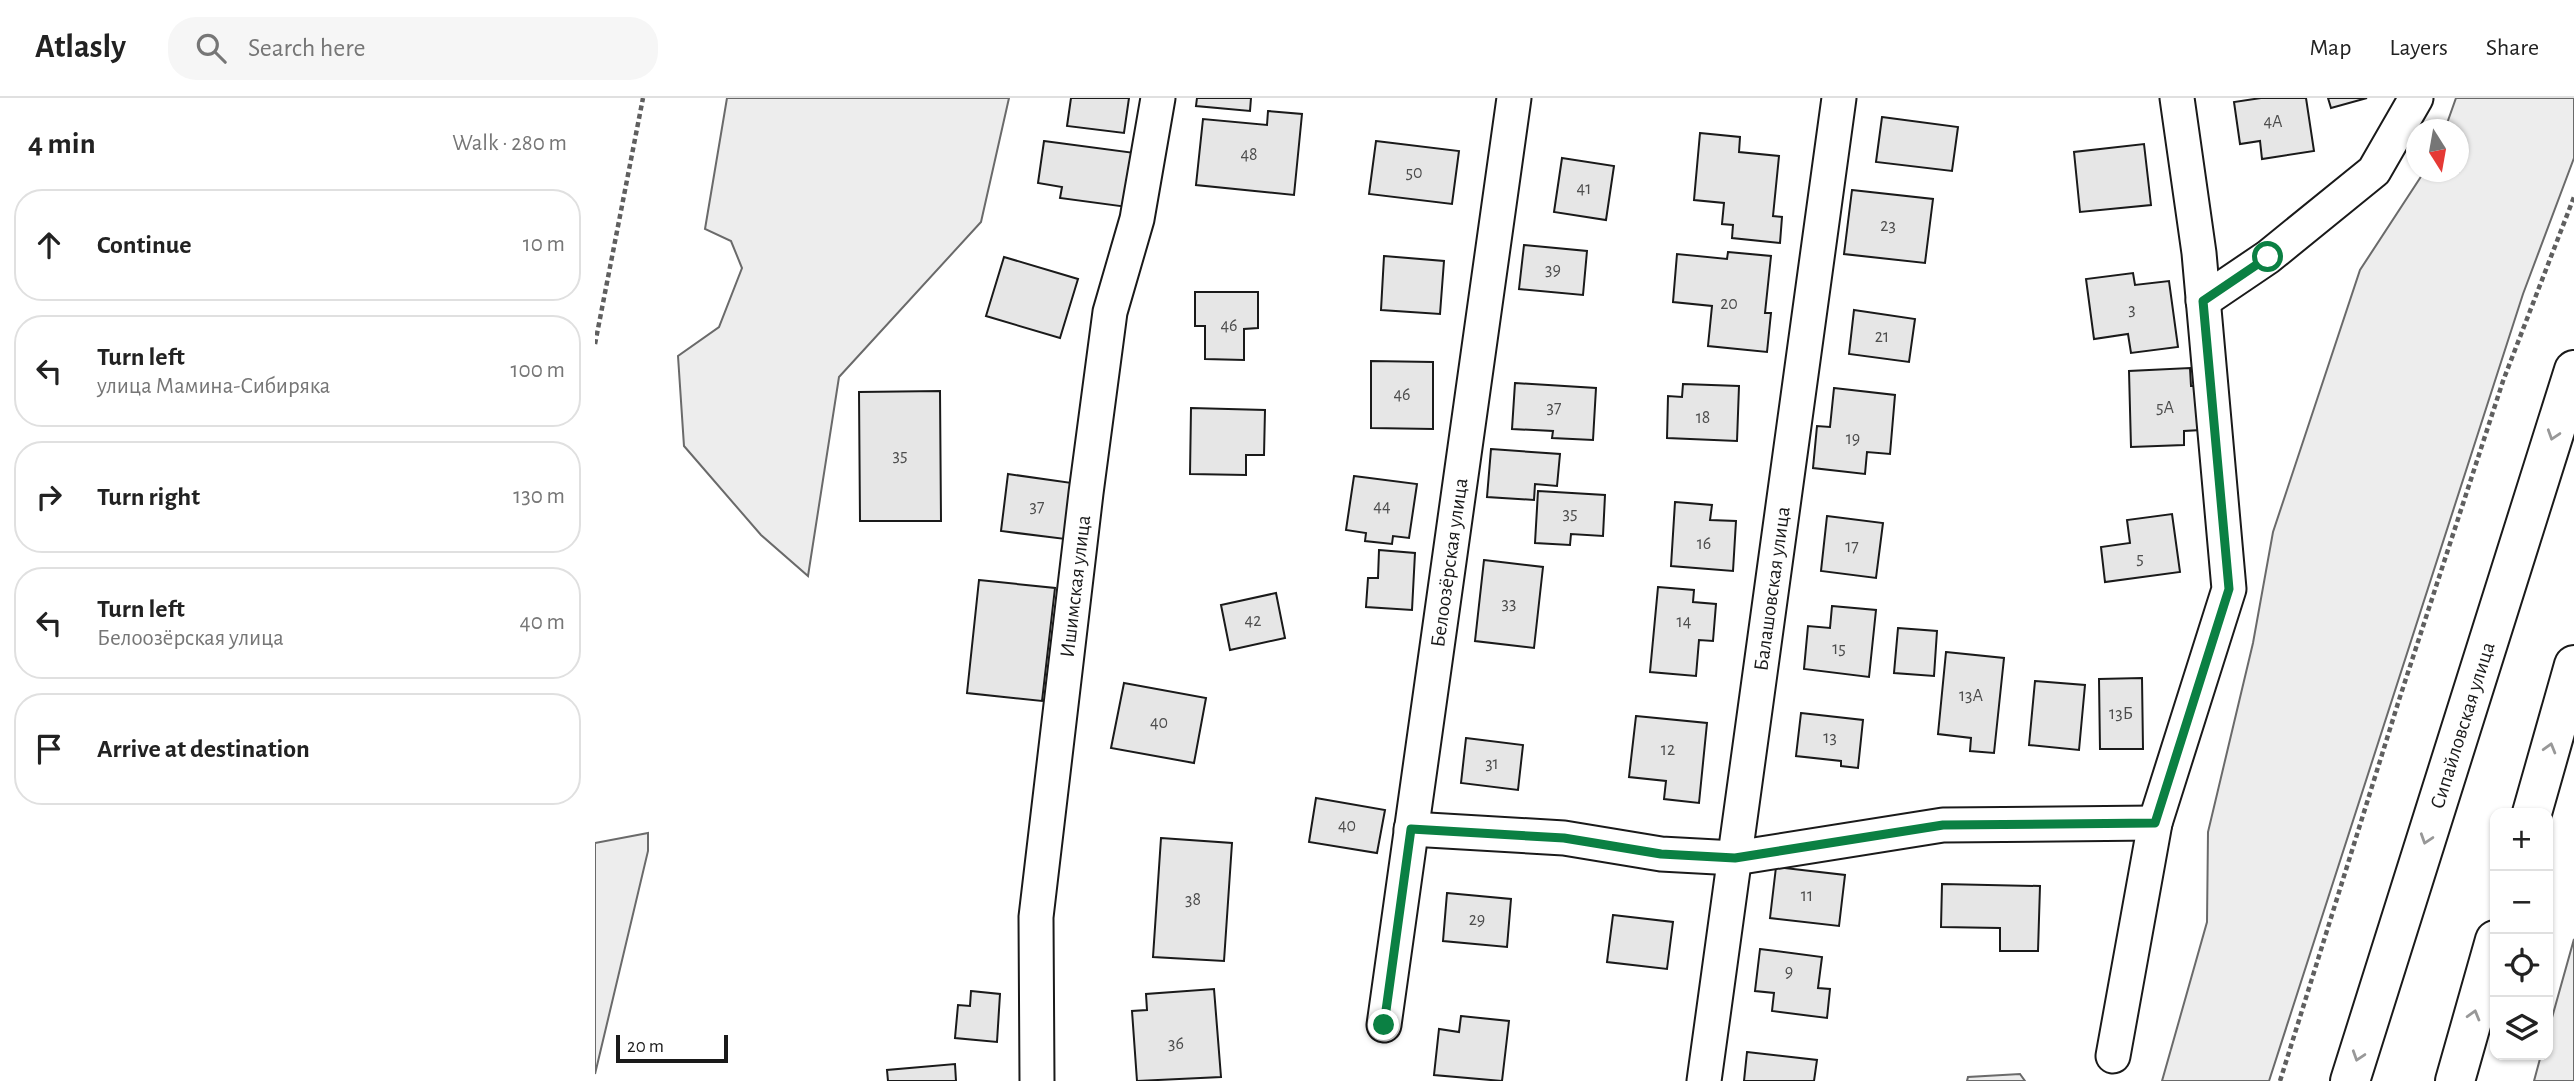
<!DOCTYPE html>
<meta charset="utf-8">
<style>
body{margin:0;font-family:"Alegreya Sans",sans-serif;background:#f6f6f6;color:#222}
.controls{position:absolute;right:21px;bottom:21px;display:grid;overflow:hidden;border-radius:14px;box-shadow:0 2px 5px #0004}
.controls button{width:63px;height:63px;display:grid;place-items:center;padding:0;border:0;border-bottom:2px solid #e0e0e0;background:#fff;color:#222;font:35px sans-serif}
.compass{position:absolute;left:1811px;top:21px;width:63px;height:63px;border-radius:50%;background:#fff;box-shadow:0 2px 5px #0004;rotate:169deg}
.scale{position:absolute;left:21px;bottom:18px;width:112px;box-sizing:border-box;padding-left:7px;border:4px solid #1a1a1a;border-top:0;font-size:19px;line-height:24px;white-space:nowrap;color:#1a1a1a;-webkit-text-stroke:5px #fff;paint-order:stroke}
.stop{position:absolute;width:21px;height:21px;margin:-16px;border:5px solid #0b8043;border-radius:50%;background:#fff}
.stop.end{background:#0b8043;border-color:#fff;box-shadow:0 2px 7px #0008}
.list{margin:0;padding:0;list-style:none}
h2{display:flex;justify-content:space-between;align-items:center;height:91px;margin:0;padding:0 28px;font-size:30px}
h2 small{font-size:23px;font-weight:400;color:#767676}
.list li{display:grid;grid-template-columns:46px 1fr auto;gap:21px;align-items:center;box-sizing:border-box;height:112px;margin:0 14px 14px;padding:0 14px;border:2px solid #e0e0e0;border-radius:28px}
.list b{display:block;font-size:26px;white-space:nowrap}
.list p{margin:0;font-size:23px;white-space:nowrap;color:#767676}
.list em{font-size:23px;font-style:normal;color:#767676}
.icon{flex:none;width:38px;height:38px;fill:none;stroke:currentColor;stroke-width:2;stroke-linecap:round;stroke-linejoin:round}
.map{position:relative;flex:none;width:1979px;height:983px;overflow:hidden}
header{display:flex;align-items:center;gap:42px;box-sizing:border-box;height:98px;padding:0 35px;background:#fff;border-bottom:2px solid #e0e0e0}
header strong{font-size:33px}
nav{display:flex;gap:38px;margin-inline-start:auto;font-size:24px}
.search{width:490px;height:63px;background:#f6f6f6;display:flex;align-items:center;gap:18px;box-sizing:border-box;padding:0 24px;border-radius:28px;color:#767676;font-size:26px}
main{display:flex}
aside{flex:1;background:#fff}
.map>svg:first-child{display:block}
</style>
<header>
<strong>Atlasly</strong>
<div class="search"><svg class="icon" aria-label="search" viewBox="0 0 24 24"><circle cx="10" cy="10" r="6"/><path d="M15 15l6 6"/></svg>Search here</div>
<nav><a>Map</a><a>Layers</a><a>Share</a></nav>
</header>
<main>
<aside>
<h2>4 min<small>Walk · 280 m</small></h2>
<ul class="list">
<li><svg class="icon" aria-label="ahead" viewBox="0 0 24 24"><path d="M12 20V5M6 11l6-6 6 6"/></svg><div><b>Continue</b></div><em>10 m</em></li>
<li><svg class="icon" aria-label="left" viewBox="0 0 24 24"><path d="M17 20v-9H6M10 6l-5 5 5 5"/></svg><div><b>Turn left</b><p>улица Мамина-Сибиряка</p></div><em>100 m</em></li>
<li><svg class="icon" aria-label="right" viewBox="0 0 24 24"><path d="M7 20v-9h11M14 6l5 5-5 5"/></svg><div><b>Turn right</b></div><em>130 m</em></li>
<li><svg class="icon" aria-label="left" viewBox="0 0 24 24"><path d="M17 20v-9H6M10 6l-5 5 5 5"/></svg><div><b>Turn left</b><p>Белоозёрская улица</p></div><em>40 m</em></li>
<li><svg class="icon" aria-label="arrive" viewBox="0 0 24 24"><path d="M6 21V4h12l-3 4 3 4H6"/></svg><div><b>Arrive at destination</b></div></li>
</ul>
</aside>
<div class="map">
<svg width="1979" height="983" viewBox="0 0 1979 983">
<rect width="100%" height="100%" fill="#fff"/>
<!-- built -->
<g fill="#ededed" stroke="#6a6a6a" stroke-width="2">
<path d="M132,0H414L386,124L244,279L213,478L166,437L89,348L83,258L124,229L147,170L136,143L110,131Z"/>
<path d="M1861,0H1979V60L1928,196L1674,983H1567L1612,824L1613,734L1658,545L1678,434L1765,172L1829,74H1864V32L1850,31Z"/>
<path d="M53,735V753L0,976V745Z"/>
<path d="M1979,841V983H1939L1946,957H1953V934Z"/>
<path d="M1425,976L1430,983H1372L1373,979Z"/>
</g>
<!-- building -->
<g fill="#e6e6e6" stroke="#1a1a1a" stroke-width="2">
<path d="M476,0H534L529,35L472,28Z"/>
<path d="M602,0H656L655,13L601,8Z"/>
<path d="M1666,0H1711L1719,53L1667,61L1665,43L1645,46L1639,4Z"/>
<path d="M1733,0H1772L1736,10Z"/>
<path d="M673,13L707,16L699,97L601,87L608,21L672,27Z"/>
<path d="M1287,19L1363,29L1357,73L1281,64Z"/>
<path d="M1105,35L1145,39L1144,54L1184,58L1178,118L1187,119L1185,145L1137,140L1138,127L1127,126L1129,105L1099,102Z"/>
<path d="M449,43L540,55L532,109L465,100L467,89L443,85Z"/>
<path d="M781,43L864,53L857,106L774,96Z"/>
<path d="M1549,46L1556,107L1485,114L1479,54Z"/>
<path d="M967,60L1019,68L1011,122L959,114Z"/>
<path d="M1257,92L1338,101L1330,165L1249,156Z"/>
<path d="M929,147L992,153L988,197L924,191Z"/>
<path d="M1133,154L1176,158L1170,215H1176L1172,254L1113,248L1117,208L1078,204L1082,156L1132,161Z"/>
<path d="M789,158L849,163L845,216L786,212Z"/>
<path d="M409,159L483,181L465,240L391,218Z"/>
<path d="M1538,175L1540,187L1574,183L1583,249L1536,255L1533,236L1499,241L1491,181Z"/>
<path d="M600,194H663V230L649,231V262L610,261V228H600Z"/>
<path d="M1259,212L1320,221L1314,264L1254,256Z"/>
<path d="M776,263L838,264V331L776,330Z"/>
<path d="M1595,270L1596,288H1605L1606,332L1589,333V347L1536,349L1534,273Z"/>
<path d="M920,285L1001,290L998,342L957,340L958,333L917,331Z"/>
<path d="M1088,286L1144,288L1142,343L1072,340L1073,298L1087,299Z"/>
<path d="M1239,290L1300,297L1295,356L1272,354L1270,376L1218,370L1222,328L1235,329Z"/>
<path d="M345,293L346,423H265L264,294Z"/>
<path d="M596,310L670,312L669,357H651V377L595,376Z"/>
<path d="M896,351L965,356L962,388L940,386L939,402L892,399Z"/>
<path d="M413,376L477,385L470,441L406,433Z"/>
<path d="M759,378L822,386L814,440L798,438L797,446L770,443L771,435L751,432Z"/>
<path d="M943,393L1010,397L1008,438L976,436L975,447L940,445Z"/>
<path d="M1080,404L1117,407L1115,422L1141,423L1138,473L1076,468Z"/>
<path d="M1577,416L1585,474L1510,484L1506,449L1535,445L1532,422Z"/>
<path d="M1232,418L1288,425L1281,480L1226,473Z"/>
<path d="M784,452L820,455L817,512L771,509L773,480H783Z"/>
<path d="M889,462L948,469L939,550L880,543Z"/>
<path d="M384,482L460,490L447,603L372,595Z"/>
<path d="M1063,489L1099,492L1098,504L1121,506L1118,543L1104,542L1101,578L1055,574Z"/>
<path d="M681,495L690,540L635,552L626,507Z"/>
<path d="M1237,508L1281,512L1274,579L1209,571L1213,528L1235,530Z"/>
<path d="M1303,530L1342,533L1339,578L1299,575Z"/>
<path d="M1351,554L1409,560L1399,655L1375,653L1376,640L1343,636Z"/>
<path d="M1547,580L1548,651H1505L1504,581Z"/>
<path d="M1440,583L1490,587L1484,652L1434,647Z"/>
<path d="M529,585L611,600L599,665L516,650Z"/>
<path d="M1206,615L1268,622L1263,670L1246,668V663L1201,658Z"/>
<path d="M1041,618L1112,625L1104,705L1069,701L1071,683L1034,679Z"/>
<path d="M871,640L928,647L923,692L866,685Z"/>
<path d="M721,700L790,712L782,755L714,744Z"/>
<path d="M566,740L637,745L629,863L558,859Z"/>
<path d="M1181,769L1250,777L1244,828L1175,820Z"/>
<path d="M1347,786L1445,788L1443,853H1405V830L1346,829Z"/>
<path d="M852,795L916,801L912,849L848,843Z"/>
<path d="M1018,817L1078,824L1072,871L1012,864Z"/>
<path d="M1165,851L1227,859L1223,890L1235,891L1232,920L1177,913L1179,895L1160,893Z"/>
<path d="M619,891L626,979L542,983L537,913L552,912L551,896Z"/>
<path d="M376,893L405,896L402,944L360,940L363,907L375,908Z"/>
<path d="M866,918L914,923L907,983L839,977L844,931L864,934Z"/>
<path d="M1152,954L1222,962L1219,983H1149Z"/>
<path d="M360,966L361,983H293L292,972Z"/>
</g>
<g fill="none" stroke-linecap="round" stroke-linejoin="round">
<!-- minor casing -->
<g stroke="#1a1a1a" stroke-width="37">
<g id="minor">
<path d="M1608,203L1673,159L1779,73L1821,0"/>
<path d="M816,731L969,740L1066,756L1140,760L1348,727L1560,725"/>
<path id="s1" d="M789,927L919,0"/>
<path d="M1518,958L1560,725L1634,491L1604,155L1582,0"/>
<path id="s2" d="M442,983L441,819L491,395L515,214L542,121L563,0"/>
<path id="s3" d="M1109,983L1244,0"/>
</g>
</g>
<!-- primary casing -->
<g stroke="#1a1a1a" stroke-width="42">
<g id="primary">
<path d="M1937,715L1979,567"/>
<path id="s4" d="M1755,983L1979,272"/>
<path d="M1860,983L1900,842"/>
</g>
</g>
<!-- path -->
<g stroke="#5f5f5f" stroke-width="4.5" stroke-dasharray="5 3.5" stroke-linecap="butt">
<path d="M0,246L48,0"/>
<path d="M1685,983L1804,602L1908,283L1979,99"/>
</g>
<!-- minor -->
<use href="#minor" stroke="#fff" stroke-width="33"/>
<!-- primary -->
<use href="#primary" stroke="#fff" stroke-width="38"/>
</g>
<!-- one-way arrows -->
<defs><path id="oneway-chevron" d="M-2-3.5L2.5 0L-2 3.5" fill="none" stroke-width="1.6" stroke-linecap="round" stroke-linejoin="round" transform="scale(1.75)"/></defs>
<g stroke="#989898">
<use href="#oneway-chevron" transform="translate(1958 337) rotate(108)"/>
<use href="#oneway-chevron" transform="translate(1955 650) rotate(-74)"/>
<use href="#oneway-chevron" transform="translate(1831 741) rotate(108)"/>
<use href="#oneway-chevron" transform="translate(1879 917) rotate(-74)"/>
<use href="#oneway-chevron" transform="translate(1763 958) rotate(108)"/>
</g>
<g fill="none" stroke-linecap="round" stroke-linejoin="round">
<!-- route -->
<path stroke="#0b8043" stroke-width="9" d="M789,927L816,731L969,740L1066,756L1140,760L1348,727L1560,725L1634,491L1608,203L1673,159"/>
</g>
<g text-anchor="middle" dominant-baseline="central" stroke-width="5" stroke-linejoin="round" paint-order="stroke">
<!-- number labels -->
<g font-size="18" fill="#4d4d4d">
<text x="1678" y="24">4А</text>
<text x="654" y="57">48</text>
<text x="819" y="75">50</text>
<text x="989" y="91">41</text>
<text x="1293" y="128">23</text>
<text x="958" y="172">39</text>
<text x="1134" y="206">20</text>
<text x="1537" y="212">3</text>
<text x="634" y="228">46</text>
<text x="1287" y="239">21</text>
<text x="807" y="297">46</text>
<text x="959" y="310">37</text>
<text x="1570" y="310">5А</text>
<text x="1108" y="320">18</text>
<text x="1258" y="341">19</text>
<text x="305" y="358">35</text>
<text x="442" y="409">37</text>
<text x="787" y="409">44</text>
<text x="975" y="416">35</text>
<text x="1109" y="446">16</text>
<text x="1257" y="449">17</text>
<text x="1545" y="461">5</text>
<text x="914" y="506">33</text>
<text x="658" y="523">42</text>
<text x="1089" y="524">14</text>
<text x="1244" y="551">15</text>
<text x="1376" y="598">13А</text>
<text x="1526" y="616">13Б</text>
<text x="564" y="625">40</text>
<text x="1235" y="640">13</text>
<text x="1073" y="652">12</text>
<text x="897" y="666">31</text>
<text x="752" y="728">40</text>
<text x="1212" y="798">11</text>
<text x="598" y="802">38</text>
<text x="882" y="822">29</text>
<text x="1194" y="874">9</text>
<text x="581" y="946">36</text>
</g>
<!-- street labels -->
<g font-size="21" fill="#1a1a1a" stroke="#fff">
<text stroke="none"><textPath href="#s1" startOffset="467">Белоозёрская улица</textPath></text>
<text stroke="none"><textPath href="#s2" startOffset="497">Ишимская улица</textPath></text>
<text stroke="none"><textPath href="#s3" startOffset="497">Балашовская улица</textPath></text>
<text stroke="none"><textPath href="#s4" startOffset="373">Сипайловская улица</textPath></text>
</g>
</g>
</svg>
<div class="controls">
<button>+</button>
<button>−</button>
<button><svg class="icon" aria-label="locate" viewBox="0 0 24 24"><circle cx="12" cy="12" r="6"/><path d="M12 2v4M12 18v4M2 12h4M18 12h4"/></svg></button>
<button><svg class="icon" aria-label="layers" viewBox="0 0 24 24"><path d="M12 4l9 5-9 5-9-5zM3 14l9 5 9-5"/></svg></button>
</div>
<svg class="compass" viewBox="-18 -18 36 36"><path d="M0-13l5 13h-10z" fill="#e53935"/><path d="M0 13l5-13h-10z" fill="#767676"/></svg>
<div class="scale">20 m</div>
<div class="stop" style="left:1673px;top:159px"></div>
<div class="stop end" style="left:789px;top:927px"></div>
</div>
</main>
